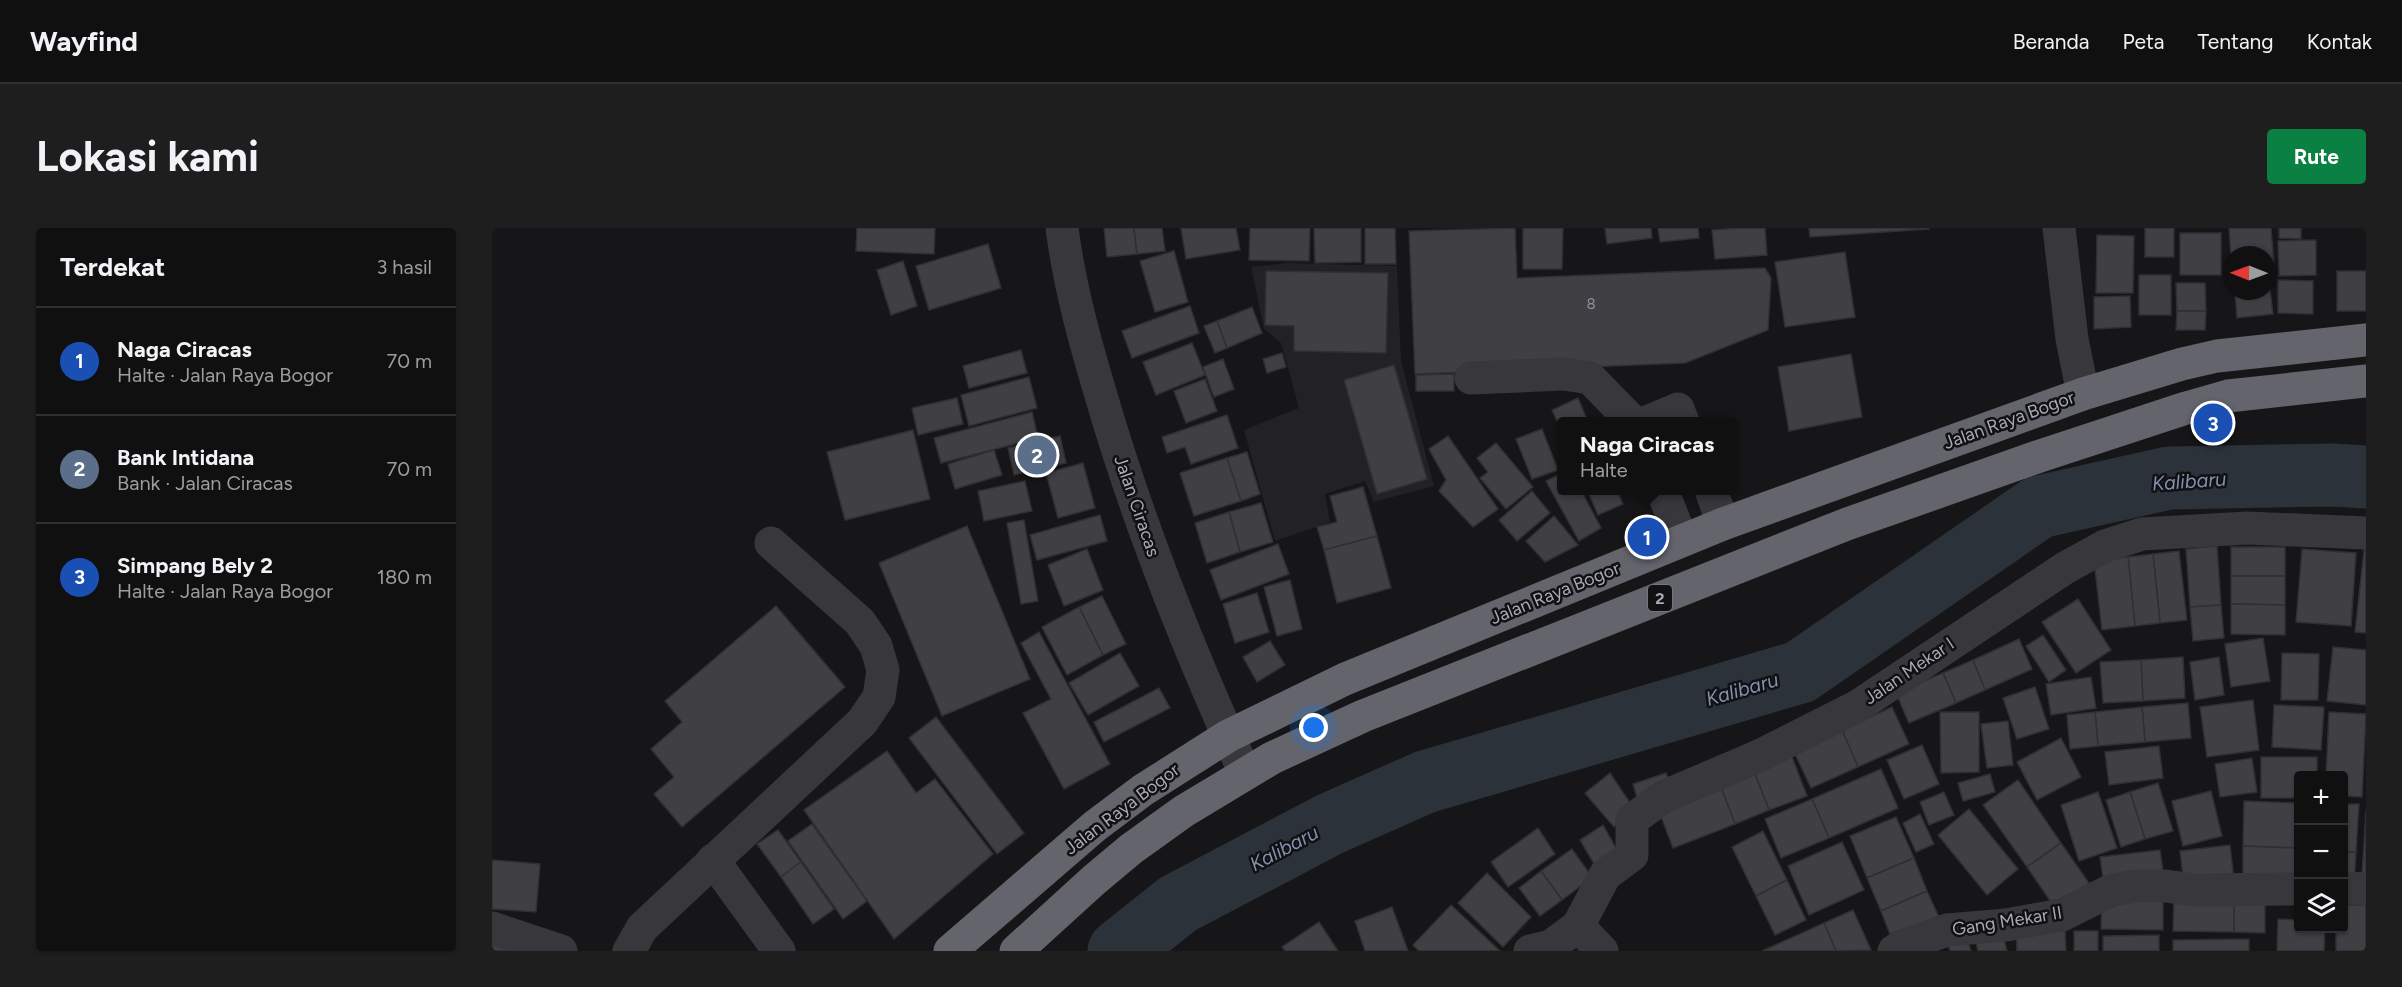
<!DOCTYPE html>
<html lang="id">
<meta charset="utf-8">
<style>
body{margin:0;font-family:Figtree,sans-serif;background:#1e1e1f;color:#f1f3f6}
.controls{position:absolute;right:18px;bottom:18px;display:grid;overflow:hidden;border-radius:6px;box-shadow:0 2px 4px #0004}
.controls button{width:54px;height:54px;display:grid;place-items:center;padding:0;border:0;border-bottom:2px solid #303031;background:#101011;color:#f1f3f6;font:30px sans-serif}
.compass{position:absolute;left:1730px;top:18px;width:54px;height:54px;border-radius:50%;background:#101011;box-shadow:0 2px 4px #0004;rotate:271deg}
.you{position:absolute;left:822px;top:500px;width:21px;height:21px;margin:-15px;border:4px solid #fff;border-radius:50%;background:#1a73e8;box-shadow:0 0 0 9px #1a73e833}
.badge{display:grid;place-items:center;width:39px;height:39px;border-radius:50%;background:#0b8043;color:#fff;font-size:20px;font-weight:700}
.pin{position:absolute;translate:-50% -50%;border:3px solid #fff;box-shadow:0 2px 6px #0006}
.popup{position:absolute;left:1065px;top:189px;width:180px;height:78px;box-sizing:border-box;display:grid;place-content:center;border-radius:6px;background:#101011;filter:drop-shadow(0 2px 4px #0005);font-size:20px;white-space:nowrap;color:#9c9d9f}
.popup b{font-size:22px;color:#f1f3f6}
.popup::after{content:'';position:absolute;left:50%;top:100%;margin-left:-12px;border:12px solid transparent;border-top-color:#101011}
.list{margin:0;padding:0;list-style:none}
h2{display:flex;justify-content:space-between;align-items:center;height:78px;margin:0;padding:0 24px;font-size:26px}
h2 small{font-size:20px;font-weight:400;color:#9c9d9f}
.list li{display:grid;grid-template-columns:39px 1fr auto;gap:18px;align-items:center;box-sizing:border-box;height:108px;padding:0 24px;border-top:2px solid #303031}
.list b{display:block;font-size:22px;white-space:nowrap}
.list p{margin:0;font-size:20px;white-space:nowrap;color:#9c9d9f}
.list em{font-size:20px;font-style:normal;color:#9c9d9f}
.icon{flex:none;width:33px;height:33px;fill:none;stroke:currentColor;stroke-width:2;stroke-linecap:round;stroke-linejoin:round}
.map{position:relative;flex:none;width:1874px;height:723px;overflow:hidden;border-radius:6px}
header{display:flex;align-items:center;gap:36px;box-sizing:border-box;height:84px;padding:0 30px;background:#101011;border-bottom:2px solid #303031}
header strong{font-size:28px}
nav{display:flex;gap:33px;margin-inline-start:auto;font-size:21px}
.intro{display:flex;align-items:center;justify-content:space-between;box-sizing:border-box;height:144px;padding:0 36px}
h1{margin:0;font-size:42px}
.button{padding:15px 27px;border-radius:6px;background:#0b8043;color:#fff;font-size:21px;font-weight:700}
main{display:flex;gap:36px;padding:0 36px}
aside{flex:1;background:#101011;border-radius:6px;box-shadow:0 2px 4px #0004}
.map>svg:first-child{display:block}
</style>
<header>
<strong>Wayfind</strong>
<nav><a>Beranda</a><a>Peta</a><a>Tentang</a><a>Kontak</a></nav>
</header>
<div class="intro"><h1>Lokasi kami</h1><a class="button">Rute</a></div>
<main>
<aside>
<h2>Terdekat<small>3 hasil</small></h2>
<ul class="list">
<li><span class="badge" style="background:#1a4fb4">1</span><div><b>Naga Ciracas</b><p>Halte · Jalan Raya Bogor</p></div><em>70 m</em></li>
<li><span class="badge" style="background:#5c6f8a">2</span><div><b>Bank Intidana</b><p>Bank · Jalan Ciracas</p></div><em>70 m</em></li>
<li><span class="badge" style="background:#1a4fb4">3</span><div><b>Simpang Bely 2</b><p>Halte · Jalan Raya Bogor</p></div><em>180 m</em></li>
</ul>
</aside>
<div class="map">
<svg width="1874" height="723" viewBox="0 0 1874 723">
<rect width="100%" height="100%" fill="#161517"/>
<!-- built -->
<path fill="#222124" d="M795,35L905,38L909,133L942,258L882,274L873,253L833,266L838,294L783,313L752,202L807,180L789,115L772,101L759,39Z"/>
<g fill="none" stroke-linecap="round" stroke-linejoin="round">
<!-- river -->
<path stroke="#2c323a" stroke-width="63" d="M627,723L686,676L838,596L933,554L1308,444L1547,279L1677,250L1841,247L1874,249"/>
</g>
<!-- building -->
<g fill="#403f44" stroke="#302f33" stroke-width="1.5">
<path d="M365,0H443L442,26L364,23Z"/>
<path d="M612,0H642L645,26L615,29Z"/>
<path d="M642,0H670L673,23L645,26Z"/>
<path d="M689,0H744L748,22L694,31Z"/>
<path d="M758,0H818L817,33L757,32Z"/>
<path d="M822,0H869V34L823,35Z"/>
<path d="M873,0H903L904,36H873Z"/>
<path d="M1023,0L1025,50L1273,40L1279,50L1276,102L1193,135L923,146L917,3Z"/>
<path d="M1031,0H1071L1070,41H1031Z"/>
<path d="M1113,0H1159L1160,10L1115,16Z"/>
<path d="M1166,0H1206L1207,10L1168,14Z"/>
<path d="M1248,0H1273L1275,27L1223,31L1220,2Z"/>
<path d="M1317,0H1437V1L1318,9Z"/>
<rect x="1653" y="0" width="29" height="29"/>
<path d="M1737,0H1779L1782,36H1775V27L1739,28Z"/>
<path d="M1787,0H1809V11L1787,10Z"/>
<rect x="1688" y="5" width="41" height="42"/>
<path d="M1605,7L1642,8L1641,65H1604Z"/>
<path d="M1824,12V47L1787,48L1786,13Z"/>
<path d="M496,16L509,60L437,82L424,38Z"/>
<path d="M682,23L696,74L663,84L648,33Z"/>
<path d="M1353,24L1363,89L1293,99L1283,34Z"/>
<path d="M411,33L425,78L399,87L385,42Z"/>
<path d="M1775,37L1781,86L1745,90L1743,63H1775Z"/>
<path d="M774,43L896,45L894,125L802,123V98L773,97Z"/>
<rect x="1845" y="43" width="29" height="40"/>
<rect x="1647" y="47" width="32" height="40"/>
<path d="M1786,52L1821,53V86L1786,85Z"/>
<path d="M1684,55H1713L1714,83H1685Z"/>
<path d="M1638,68L1639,99L1602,101V69Z"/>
<path d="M698,78L707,105L640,130L630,103Z"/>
<path d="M760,79L770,105L735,120L725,93Z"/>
<path d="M1685,83H1714L1713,102H1684Z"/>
<path d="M725,93L735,120L723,125L712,98Z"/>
<path d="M700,115L713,147L664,167L651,134Z"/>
<path d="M529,122L535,145L477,160L471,138Z"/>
<path d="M790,125L794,139L775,145L771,131Z"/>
<path d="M1359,126L1370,189L1297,203L1286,139Z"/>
<path d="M731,131L742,161L722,169L711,139Z"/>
<path d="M902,137L935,251L885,266L852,152Z"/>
<path d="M962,146V163H924V147Z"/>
<path d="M537,149L545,180L477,198L469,167Z"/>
<path d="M713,151L725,183L694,195L682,163Z"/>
<path d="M465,170L471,196L426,207L420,180Z"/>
<path d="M1086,170L1096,194H1070V204L1060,182Z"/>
<path d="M540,184L546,210L449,235L442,210Z"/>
<path d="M735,187L746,220L699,236L693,219L675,225L670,209Z"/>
<path d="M1050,201L1066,242L1040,251L1024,211Z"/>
<path d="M421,202L438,271L353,292L335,224Z"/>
<path d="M568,208L574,235L522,247L516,220Z"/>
<path d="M956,208L1006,281L981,299L947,263L954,252L937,221Z"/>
<path d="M1004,215L1041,259L1014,281L988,250L996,244L985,230Z"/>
<path d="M502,222L510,247L463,261L456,236Z"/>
<path d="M755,224L768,266L749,273L735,230Z"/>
<path d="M735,230L749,273L702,288L688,245Z"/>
<path d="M591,235L603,280L566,290L554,245Z"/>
<path d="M1070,245V262H1089L1109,300L1087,313L1054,253Z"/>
<path d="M533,253L540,283L492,293L486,263Z"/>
<path d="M871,259L885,308L832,322L825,299L845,294L838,268Z"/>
<path d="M1095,262H1125L1131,276L1106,287Z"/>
<path d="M1040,263L1058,285L1025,313L1007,292Z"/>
<path d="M769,275L781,314L748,324L737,284Z"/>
<path d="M737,284L748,324L715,335L703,295Z"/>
<path d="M608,287L615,313L545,332L538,307Z"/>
<path d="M1062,288L1086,317L1053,334L1034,313Z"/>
<path d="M532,292L546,373L529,376L515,295Z"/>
<path d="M475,298L538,451L450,488L387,335Z"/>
<path d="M885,308L899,360L845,375L832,322Z"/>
<path d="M786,316L797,346L729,372L718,342Z"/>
<path d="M1725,318L1729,377L1698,379L1694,321Z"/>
<rect x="1739" y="319" width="54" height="29"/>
<path d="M595,321L611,362L572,378L556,337Z"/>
<path d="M1810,321L1864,325L1859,398L1804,394Z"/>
<path d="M1872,322H1874V405L1863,404Z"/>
<path d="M1687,323L1695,392L1668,395L1661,326Z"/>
<path d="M1661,326L1668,395L1643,398L1636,329Z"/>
<path d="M1636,329L1643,398L1610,402L1602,333Z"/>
<path d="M1739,348H1793V377L1739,376Z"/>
<path d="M798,352L810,401L785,408L772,359Z"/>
<path d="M765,365L777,404L743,415L731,376Z"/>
<path d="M610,368L634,416L611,427L587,379Z"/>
<path d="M1586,371L1619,422L1584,445L1550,394Z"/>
<path d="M1739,376L1793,377V407L1739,406Z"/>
<path d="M1729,377L1732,410L1701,413L1698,379Z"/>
<path d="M284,378L353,459L190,599L162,566L182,549L159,521L190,494L173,473Z"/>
<path d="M587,379L611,427L575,447L550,399Z"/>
<path d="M547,404L618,536L572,561L531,485L559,471L529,415Z"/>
<path d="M1551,407L1574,442L1557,454L1534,418Z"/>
<path d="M1771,410L1778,453L1739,459L1733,416Z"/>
<path d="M1527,411L1540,441L1493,462L1481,432Z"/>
<path d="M778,413L793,437L765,454L751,429Z"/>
<path d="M1841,419L1874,422V477L1835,473Z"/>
<path d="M628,425L647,458L596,487L577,455Z"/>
<path d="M1790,425L1827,426L1826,472H1789Z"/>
<path d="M1691,429L1693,470L1651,473L1649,432Z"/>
<path d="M1727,429L1732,467L1703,472L1698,434Z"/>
<path d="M1481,432L1493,462L1464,475L1451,445Z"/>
<path d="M1649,432L1651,473L1611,475L1608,434Z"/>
<path d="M1451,445L1464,475L1417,495L1404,465Z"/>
<path d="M1599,449L1604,480L1559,487L1554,456Z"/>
<path d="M1543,459L1557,501L1525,511L1511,470Z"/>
<path d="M667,460L678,480L612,514L602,494Z"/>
<path d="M1761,472L1767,522L1715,529L1708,479Z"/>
<path d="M1696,475L1699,510L1653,514L1650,479Z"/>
<path d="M1782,477L1832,479L1829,522L1780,519Z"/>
<path d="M1400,479L1417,516L1366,539L1350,502Z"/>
<path d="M1650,479L1653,514L1606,518L1603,484Z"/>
<path d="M1448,484H1487V544L1449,545Z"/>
<path d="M1603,484L1606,518L1578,521L1575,487Z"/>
<path d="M1837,484L1874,486L1870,569L1852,568V548H1834Z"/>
<path d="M444,489L532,605L505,626L417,510Z"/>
<path d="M1516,493L1521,537L1495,540L1489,496Z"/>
<path d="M1350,502L1366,539L1319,560L1302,524Z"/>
<path d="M1569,510L1589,549L1545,572L1525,534Z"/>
<path d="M1430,517L1447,556L1412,571L1395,532Z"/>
<path d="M1667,518L1671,550L1617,557L1613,524Z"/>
<path d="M395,523L424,565L443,551L501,626L402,711L312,582Z"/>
<path d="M1299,526L1315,568L1277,582L1261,541Z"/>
<path d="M1769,529H1825V548H1806V570H1769Z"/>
<path d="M1760,530L1765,564L1728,569L1723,536Z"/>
<path d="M1261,541L1277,582L1243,596L1227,554Z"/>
<path d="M1389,541L1406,580L1337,610L1320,571Z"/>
<path d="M1118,545L1142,581L1122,599L1093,565Z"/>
<path d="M1174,545L1180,561L1146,573L1141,556Z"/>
<path d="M1498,546L1503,564L1471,573L1466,555Z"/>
<path d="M1526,552L1569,615L1535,639L1491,577Z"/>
<path d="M1227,554L1243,596L1181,620L1165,578Z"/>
<path d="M1666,555L1681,603L1653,611L1638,564Z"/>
<path d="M1719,563L1730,608L1691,618L1680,573Z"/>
<path d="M1452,564L1462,587L1437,597L1428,574Z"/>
<path d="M1606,564L1625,620L1587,633L1569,577Z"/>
<path d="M1638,564L1653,611L1629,619L1614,572Z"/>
<path d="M1320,571L1337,610L1289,630L1273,591Z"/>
<path d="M1752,573L1806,575V620L1751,618Z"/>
<path d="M1852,576H1867L1864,624H1852Z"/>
<path d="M1477,581L1526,641L1495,667L1446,607Z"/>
<path d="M1874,582V648H1870Z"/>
<path d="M1428,586L1442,616L1424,624L1411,595Z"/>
<path d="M1404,589L1422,630L1375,650L1358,608Z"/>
<path d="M320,596L375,673L351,691L296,613Z"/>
<path d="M1111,597L1125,622L1102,636L1088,612Z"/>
<path d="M1046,600L1063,626L1016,659L999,634Z"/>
<path d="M286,602L309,634L289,649L265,616Z"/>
<path d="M1271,603L1295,652L1264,668L1240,619Z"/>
<path d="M1350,614L1372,662L1317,687L1296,638Z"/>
<path d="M1569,615L1597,655L1563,680L1535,639Z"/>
<path d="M1738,617L1742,652L1692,657L1688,623Z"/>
<path d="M1751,618L1806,620V655L1751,653Z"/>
<path d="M1080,621L1100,649L1070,672L1049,643Z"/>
<path d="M1668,622L1672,650L1612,657L1608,629Z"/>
<path d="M1852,624H1864L1862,656H1852Z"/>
<path d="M1422,630L1435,663L1389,683L1375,650Z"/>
<path d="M0,632L48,636L44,684L0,681Z"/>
<path d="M309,634L342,681L321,696L289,649Z"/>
<path d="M1049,643L1070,672L1048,688L1027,660Z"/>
<path d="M995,645L1039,689L1011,719L966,675Z"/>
<path d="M1295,652L1314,692L1283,707L1264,668Z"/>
<path d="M1435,663L1447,689L1399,709L1389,683Z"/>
<path d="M1610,668L1671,669V702L1609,701Z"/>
<path d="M1682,669L1742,670V704L1681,703Z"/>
<path d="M1742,670H1773V705L1742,704Z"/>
<path d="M959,677L1008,723H927L921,717Z"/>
<path d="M1852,677H1874V723H1844V700H1852Z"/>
<path d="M900,679L916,723H873L863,693Z"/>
<path d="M1361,682L1379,722L1344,723L1332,695Z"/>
<path d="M1786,691L1806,692V700H1833L1832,723H1785Z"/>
<path d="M827,694L846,723H793L790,719Z"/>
<path d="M1332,695L1344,723H1270Z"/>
<path d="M1573,701L1574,723H1525L1524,703Z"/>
<rect x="1582" y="703" width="24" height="20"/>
<path d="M1473,704L1479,723H1458L1454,710Z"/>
<path d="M1510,704L1515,723H1486L1483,711Z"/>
<path d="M1667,707V723H1611V708Z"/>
<path d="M0,708L30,723H0Z"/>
<path d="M1757,711V723H1681V712Z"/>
</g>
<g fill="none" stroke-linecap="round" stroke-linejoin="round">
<!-- minor -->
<g stroke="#37373c" stroke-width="33">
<path d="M570,0C578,62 595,121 613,181C650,305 699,427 753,545"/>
<path d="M1567,0L1580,111L1591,166"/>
<path d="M979,150L1072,146L1098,150L1141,194"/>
<path d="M1155,194L1186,181L1191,194"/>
<path d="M1170,262L1190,312"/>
<path d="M1219,262L1231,296"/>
<path d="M221,632L287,723"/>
<path d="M1852,660L1874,661"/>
<path d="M1086,698L1110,723"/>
<path d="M0,700L69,723"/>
<path d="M137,723L150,700L370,494L387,469L391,442L384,418L368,394L279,315"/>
<path d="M1038,723L1059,718L1086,698L1113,647L1140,627V592L1171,569L1267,528L1366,478L1573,340L1613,318L1650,306L1755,300L1874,305"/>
<path d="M1402,723L1410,718L1455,702L1514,697L1570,687L1620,662L1644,658H1674L1703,662L1806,661"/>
</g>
<!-- highway -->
<g stroke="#63646c" stroke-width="33">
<path d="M458,723L603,598L651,562L736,508L853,451L1231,296L1591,166L1690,136L1725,128L1874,112"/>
<path d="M524,723L602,652L639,621L692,583L780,530L871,488L1355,296L1548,228L1694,180L1736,168L1874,153"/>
</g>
</g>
<g text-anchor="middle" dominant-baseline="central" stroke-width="5" stroke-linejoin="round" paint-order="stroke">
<!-- number labels -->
<g font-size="15" fill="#8e8f9a">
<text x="1099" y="76">8</text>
</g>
<!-- shield labels -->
<rect fill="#111012" stroke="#7b7c85" stroke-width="1.5" x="1156" y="357" width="24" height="26" rx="4.5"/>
<g font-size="16" font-weight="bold" fill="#a8aab6">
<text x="1168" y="370">2</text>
</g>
<!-- street labels -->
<g font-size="18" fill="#a8aab6" stroke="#111012">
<text transform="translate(1517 192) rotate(-20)">Jalan Raya Bogor</text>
<text transform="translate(645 278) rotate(71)">Jalan Ciracas</text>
<text transform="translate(1063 365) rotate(-22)">Jalan Raya Bogor</text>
<text transform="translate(1417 443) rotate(-34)">Jalan Mekar I</text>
<text transform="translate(630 581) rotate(-37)">Jalan Raya Bogor</text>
<text transform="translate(1515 693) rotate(-9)">Gang Mekar II</text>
</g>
<!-- water labels -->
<g font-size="20" font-style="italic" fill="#8192af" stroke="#111012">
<text transform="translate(1697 253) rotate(-4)">Kalibaru</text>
<text transform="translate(1250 461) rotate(-16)">Kalibaru</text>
<text transform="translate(792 620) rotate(-28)">Kalibaru</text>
</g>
</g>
</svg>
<div class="controls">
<button>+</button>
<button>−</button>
<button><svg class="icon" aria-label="layers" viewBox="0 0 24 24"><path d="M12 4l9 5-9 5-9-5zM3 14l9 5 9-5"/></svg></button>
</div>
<svg class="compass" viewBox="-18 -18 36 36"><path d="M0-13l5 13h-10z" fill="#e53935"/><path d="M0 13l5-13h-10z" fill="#9c9d9f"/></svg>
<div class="you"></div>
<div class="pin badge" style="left:1155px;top:309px;background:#1a4fb4">1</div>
<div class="popup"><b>Naga Ciracas</b>Halte</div>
<div class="pin badge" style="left:545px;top:227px;background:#5c6f8a">2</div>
<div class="pin badge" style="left:1721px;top:195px;background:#1a4fb4">3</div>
</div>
</main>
